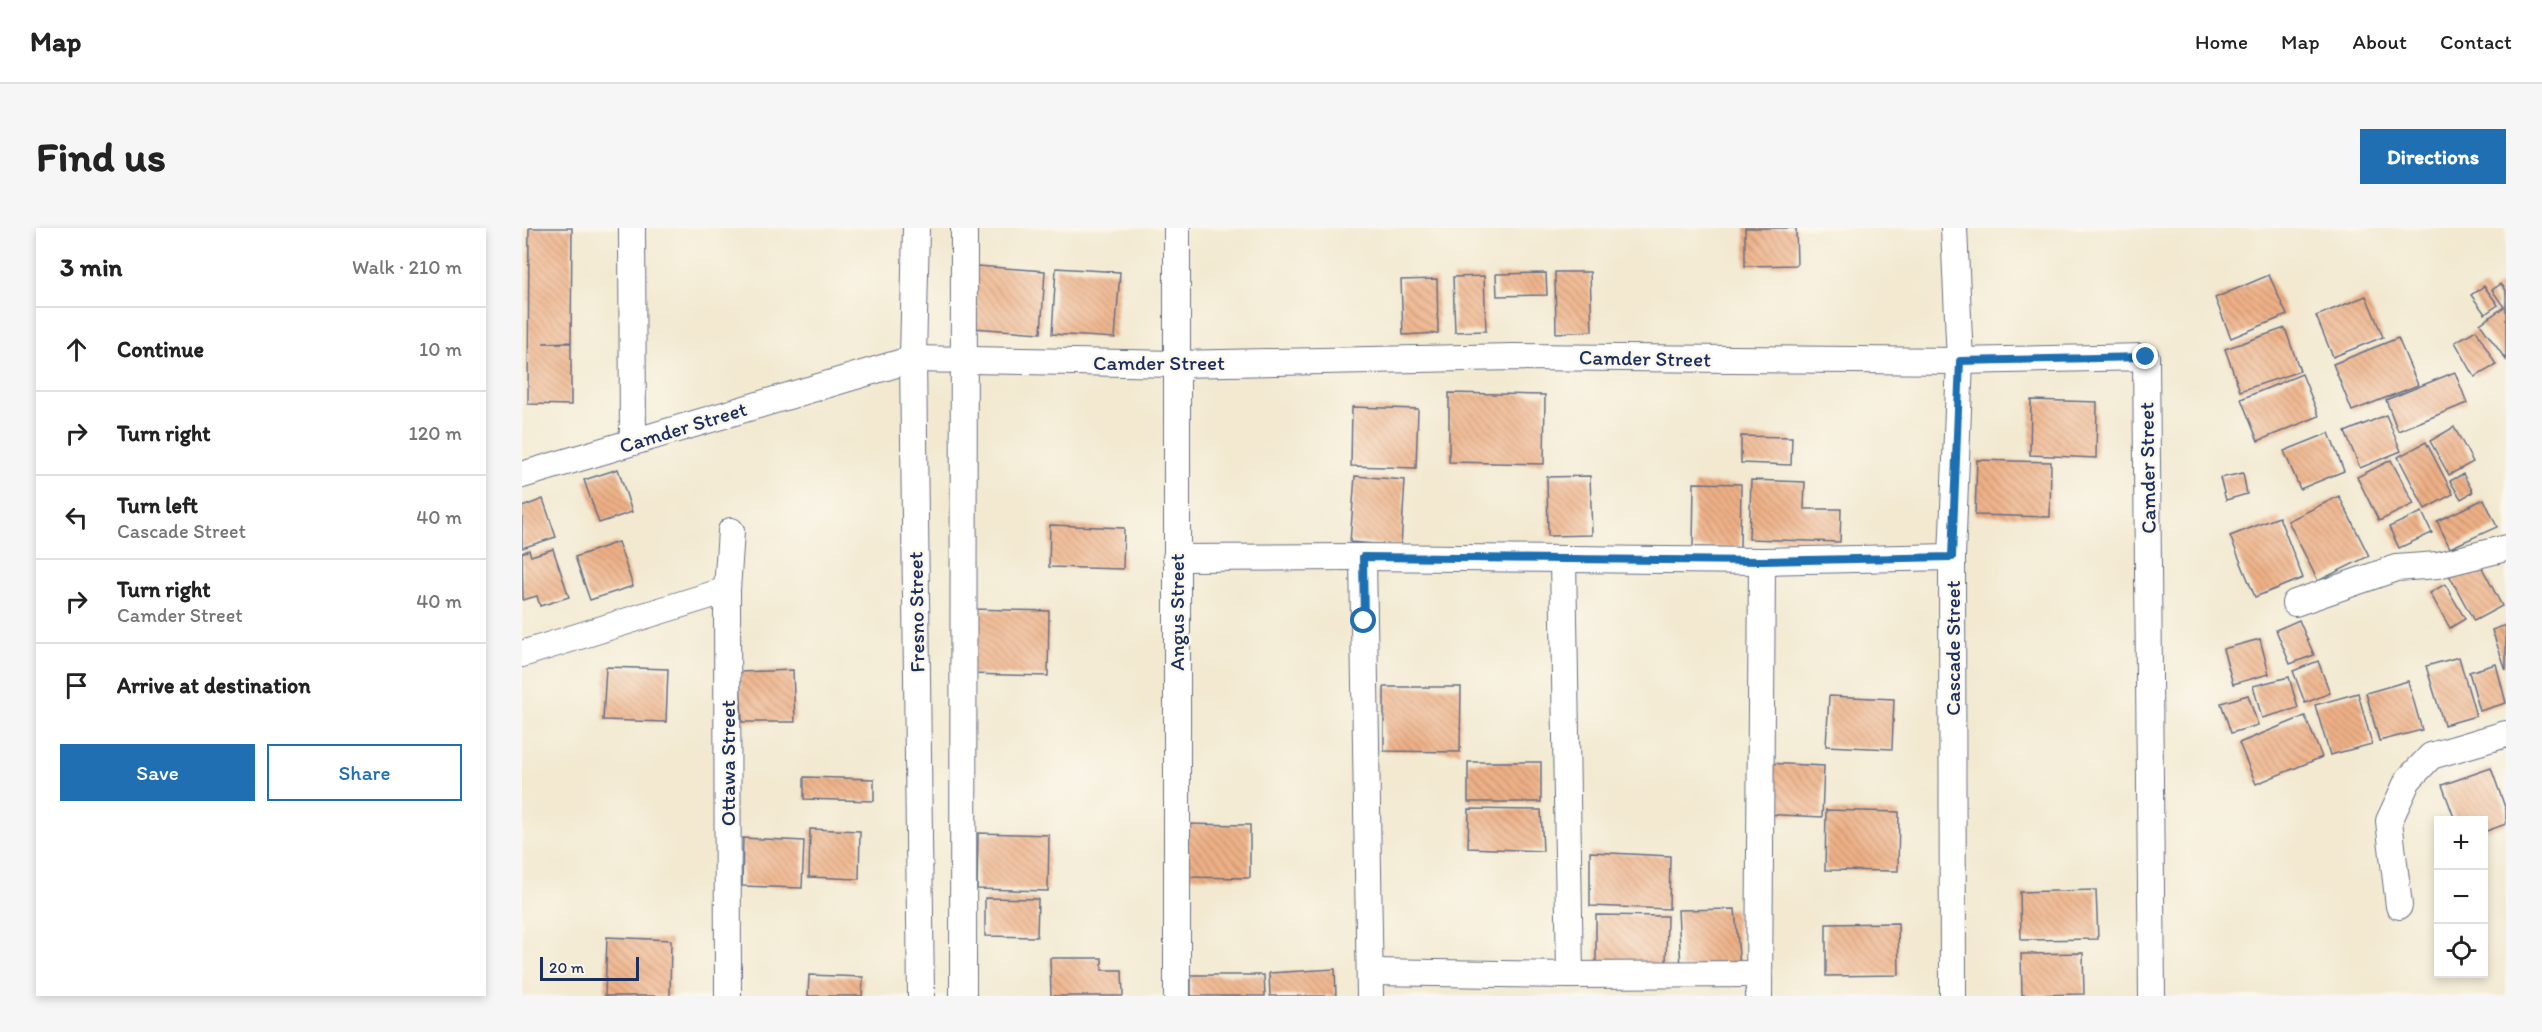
<!DOCTYPE html>
<meta charset="utf-8">
<style>
body{margin:0;font-family:Itim,sans-serif;background:#f6f6f6;color:#222}
.controls{position:absolute;right:18px;bottom:18px;display:grid;overflow:hidden;border-radius:0px;box-shadow:0 3px 9px #0003}
.controls button{width:54px;height:54px;display:grid;place-items:center;padding:0;border:0;border-bottom:2px solid #e0e0e0;background:#fff;color:#222;font:30px sans-serif}
.scale{position:absolute;left:18px;bottom:15px;width:99px;box-sizing:border-box;padding-left:6px;border:3px solid #1b2f5e;border-top:0;font-size:16px;line-height:21px;white-space:nowrap;color:#1b2f5e;-webkit-text-stroke:4px #fbf7ec;paint-order:stroke}
.stop{position:absolute;width:18px;height:18px;margin:-14px;border:4px solid #1f6fb2;border-radius:50%;background:#fff}
.stop.end{background:#1f6fb2;border-color:#fff;box-shadow:0 2px 6px #0008}
.list{margin:0;padding:0;list-style:none}
h2{display:flex;justify-content:space-between;align-items:center;height:78px;margin:0;padding:0 24px;font-size:26px}
h2 small{font-size:20px;font-weight:400;color:#767676}
.list li{display:grid;grid-template-columns:39px 1fr auto;gap:18px;align-items:center;box-sizing:border-box;height:84px;padding:0 24px;border-top:2px solid #e0e0e0}
.list b{display:block;font-size:22px;white-space:nowrap}
.list p{margin:0;font-size:20px;white-space:nowrap;color:#767676}
.list em{font-size:20px;font-style:normal;color:#767676}
.actions{display:flex;gap:12px;padding:18px 24px}
.actions a{flex:1;padding:14px 0;border:2px solid #1f6fb2;border-radius:0px;text-align:center;font-size:21px;color:#1f6fb2}
.actions .main{background:#1f6fb2;color:#fff}
.icon{flex:none;width:33px;height:33px;fill:none;stroke:currentColor;stroke-width:2;stroke-linecap:round;stroke-linejoin:round}
.map{position:relative;flex:none;width:1984px;height:768px;overflow:hidden;border-radius:0px}
header{display:flex;align-items:center;gap:36px;box-sizing:border-box;height:84px;padding:0 30px;background:#fff;border-bottom:2px solid #e0e0e0}
header strong{font-size:28px}
nav{display:flex;gap:33px;margin-inline-start:auto;font-size:21px}
.intro{display:flex;align-items:center;justify-content:space-between;box-sizing:border-box;height:144px;padding:0 36px}
h1{margin:0;font-size:42px}
.button{padding:15px 27px;border-radius:0px;background:#1f6fb2;color:#fff;font-size:21px;font-weight:700}
main{display:flex;gap:36px;padding:0 36px}
aside{flex:1;background:#fff;border-radius:0px;box-shadow:0 3px 9px #0003}
.map>svg:first-child{display:block}
</style>
<header>
<strong>Map</strong>
<nav><a>Home</a><a>Map</a><a>About</a><a>Contact</a></nav>
</header>
<div class="intro"><h1>Find us</h1><a class="button">Directions</a></div>
<main>
<aside>
<h2>3 min<small>Walk · 210 m</small></h2>
<ul class="list">
<li><svg class="icon" aria-label="ahead" viewBox="0 0 24 24"><path d="M12 20V5M6 11l6-6 6 6"/></svg><div><b>Continue</b></div><em>10 m</em></li>
<li><svg class="icon" aria-label="right" viewBox="0 0 24 24"><path d="M7 20v-9h11M14 6l5 5-5 5"/></svg><div><b>Turn right</b></div><em>120 m</em></li>
<li><svg class="icon" aria-label="left" viewBox="0 0 24 24"><path d="M17 20v-9H6M10 6l-5 5 5 5"/></svg><div><b>Turn left</b><p>Cascade Street</p></div><em>40 m</em></li>
<li><svg class="icon" aria-label="right" viewBox="0 0 24 24"><path d="M7 20v-9h11M14 6l5 5-5 5"/></svg><div><b>Turn right</b><p>Camder Street</p></div><em>40 m</em></li>
<li><svg class="icon" aria-label="arrive" viewBox="0 0 24 24"><path d="M6 21V4h12l-3 4 3 4H6"/></svg><div><b>Arrive at destination</b></div></li>
</ul>
<div class="actions"><a class="main">Save</a><a>Share</a></div>
</aside>
<div class="map">
<svg width="1984" height="768" viewBox="0 0 1984 768">
<defs>
<pattern id="building-back-hatch" width="6" height="6" patternUnits="userSpaceOnUse" patternTransform="scale(1.5)"><rect width="6" height="6" fill="#efb186"/><path d="M-1 5l2 2M0 0l6 6M5-1l2 2" fill="none" stroke="#c19071"/></pattern>
</defs>
<rect width="100%" height="100%" fill="#fbf7ec"/>
<filter id="ink" filterUnits="userSpaceOnUse"><feTurbulence type="fractalNoise" baseFrequency=".0167" numOctaves="2"/><feDisplacementMap in="SourceGraphic" scale="12" xChannelSelector="R" yChannelSelector="G"/><feConvolveMatrix kernelMatrix="1 2 1 2 8 2 1 2 1" color-interpolation-filters="sRGB"/></filter>
<filter id="wash" filterUnits="userSpaceOnUse"><feTurbulence type="fractalNoise" baseFrequency=".008" numOctaves="4" result="noise"/><feDisplacementMap in="SourceGraphic" scale="24" xChannelSelector="R" yChannelSelector="G"/><feGaussianBlur stdDeviation="1.35" result="paint"/><feColorMatrix in="noise" values="0 0 0 0 0 0 0 0 0 0 0 0 0 0 0 0 0 1.4 0 .05"/><feComposite in="paint" operator="in"/></filter>
<g filter="url(#wash)">
<rect width="100%" height="100%" fill="#f2e9d0"/>
<g id="blocks">
<!-- building -->
<g fill="url(#building-back-hatch)">
<path d="M7,0H50L49,114L21,115H49V177L6,176Z"/>
<path d="M1223,0H1274L1275,37L1223,38Z"/>
<path d="M455,38L523,43L519,105L451,100Z"/>
<path d="M534,40L598,44L593,110L530,106Z"/>
<path d="M1033,44H1068L1070,103L1034,105Z"/>
<path d="M1024,45L1025,67L975,68L974,46Z"/>
<path d="M1747,47L1765,87L1709,110L1693,70Z"/>
<path d="M962,48L964,103L933,104L931,49Z"/>
<path d="M915,51L916,105L881,107L879,52Z"/>
<path d="M1979,56L1984,62V132L1958,96L1982,79L1970,62Z"/>
<path d="M1962,58L1976,77L1963,86L1949,67Z"/>
<path d="M1844,68L1861,109L1811,129L1794,88Z"/>
<path d="M1763,100L1778,143L1718,163L1703,121Z"/>
<path d="M1954,102L1974,137L1953,149L1933,114Z"/>
<path d="M1876,110L1896,157L1830,183L1811,136Z"/>
<path d="M1933,144L1945,175L1876,203L1864,172Z"/>
<path d="M1780,146L1797,188L1736,213L1719,171Z"/>
<path d="M927,165L1023,167L1022,236L927,234Z"/>
<path d="M1509,172L1575,174L1574,230L1508,227Z"/>
<path d="M830,179L896,181L894,240L829,238Z"/>
<path d="M1864,187L1879,223L1838,240L1823,204Z"/>
<path d="M1932,199L1951,234L1927,247L1908,213Z"/>
<path d="M1807,205L1822,243L1778,261L1762,223Z"/>
<path d="M1219,208L1270,209L1269,237L1219,235Z"/>
<path d="M1904,214L1931,266L1903,281L1876,229Z"/>
<path d="M1455,232L1529,234L1528,289L1453,287Z"/>
<path d="M1869,232L1892,276L1857,293L1835,249Z"/>
<path d="M96,241L110,284L77,295L62,252Z"/>
<path d="M1721,245L1725,266L1704,272L1698,250Z"/>
<path d="M1941,246L1951,264L1939,271L1928,253Z"/>
<path d="M833,248L883,252L879,318L828,314Z"/>
<path d="M1068,248L1070,307L1026,308L1025,249Z"/>
<path d="M1229,252L1283,254L1282,281H1319L1318,314L1227,311Z"/>
<path d="M1172,255L1219,256L1218,320L1171,319Z"/>
<path d="M1817,268L1847,328L1796,353L1766,293Z"/>
<path d="M21,271L34,309L0,320V279Z"/>
<path d="M1962,271L1975,299L1928,320L1915,293Z"/>
<path d="M1900,284L1910,305L1877,320L1867,299Z"/>
<path d="M1757,289L1781,350L1733,369L1708,308Z"/>
<path d="M528,297L602,300L601,341L527,339Z"/>
<path d="M96,314L111,358L68,372L53,329Z"/>
<path d="M31,321L47,369L18,378L15,368L1,372L0,325L7,322L9,328Z"/>
<path d="M1956,332L1980,378L1952,393L1927,347Z"/>
<path d="M1923,356L1943,391L1928,400L1908,365Z"/>
<path d="M450,381L527,383L526,448L449,446Z"/>
<path d="M1777,392L1792,427L1768,436L1754,402Z"/>
<path d="M1984,397V443L1970,402Z"/>
<path d="M1738,411L1747,446L1711,456L1701,421Z"/>
<path d="M1937,429L1954,488L1922,497L1904,438Z"/>
<path d="M1796,433L1808,465L1783,475L1771,443Z"/>
<path d="M1974,436L1984,475L1958,483L1947,444Z"/>
<path d="M84,439L146,441L144,494L81,492Z"/>
<path d="M271,442L273,494H220L218,444Z"/>
<path d="M1767,449L1776,480L1740,490L1731,458Z"/>
<path d="M1886,453L1900,502L1857,513L1844,465Z"/>
<path d="M862,459H939L938,524L862,523Z"/>
<path d="M1836,465L1850,516L1808,527L1793,477Z"/>
<path d="M1726,467L1736,497L1709,505L1699,475Z"/>
<path d="M1307,468L1372,471L1370,521L1304,518Z"/>
<path d="M1783,488L1800,529L1734,556L1717,515Z"/>
<rect x="946" y="534" width="73" height="40"/>
<path d="M1243,535L1302,538L1300,589L1241,586Z"/>
<path d="M1969,540L1984,582V596L1962,604V592H1933L1920,557Z"/>
<path d="M282,549L352,551V573L282,571Z"/>
<path d="M947,581L1019,582L1021,623L946,620Z"/>
<path d="M1304,582L1377,584L1376,643L1303,642Z"/>
<path d="M656,596L728,597V650L656,649Z"/>
<path d="M288,601L338,603L337,651L287,649Z"/>
<path d="M456,605L527,607L526,663L455,661Z"/>
<path d="M221,610L282,613L280,660L220,658Z"/>
<path d="M1068,624L1148,628L1147,681L1068,678Z"/>
<path d="M1574,662L1576,711L1499,712L1498,664Z"/>
<path d="M463,670L516,671L515,709L463,708Z"/>
<path d="M1213,681L1218,739L1159,740L1156,682Z"/>
<path d="M1074,687L1145,688L1144,738L1074,737Z"/>
<path d="M1376,695L1377,747L1304,748V696Z"/>
<path d="M85,709L149,712L148,768H83Z"/>
<path d="M1561,725L1562,766L1500,767L1499,726Z"/>
<path d="M528,730H580V742H600L601,768H529Z"/>
<path d="M813,741L814,768H748L747,745Z"/>
<path d="M287,747L341,749L340,768H286Z"/>
<path d="M669,747H742L743,768H669Z"/>
</g>
</g>
</g>
<g filter="url(#ink)">
<use href="#blocks" fill-opacity="0" stroke="#667086" stroke-width="1.5"/>
<g fill="none" stroke-linecap="round" stroke-linejoin="round">
<!-- street casing -->
<g stroke="#667086" stroke-width="28">
<g id="street">
<path d="M110,0L111,214"/>
<path d="M394,0L391,131L399,768"/>
<path d="M0,247L391,131L655,136L991,129L1438,133L1624,129L1630,768"/>
<path d="M841,329L848,768"/>
<path d="M654,330L841,329L1240,333L1430,329"/>
<path d="M1041,331L1048,747"/>
<path d="M1773,375L1874,340L1916,337L1984,320"/>
<path d="M0,426L205,362"/>
<path d="M1877,678L1867,593L1886,552L1909,528L1984,506"/>
<path d="M849,744L1048,747L1236,746"/>
<path d="M206,768L205,362L209,303"/>
<path d="M441,768L442,0"/>
<path d="M655,768V0"/>
<path d="M1237,768L1240,333"/>
<path d="M1431,768L1430,329L1438,133L1432,0"/>
</g>
</g>
<!-- street -->
<use href="#street" stroke="#fff" stroke-width="26"/>
</g>
</g>
<g fill="none" stroke-linecap="round" stroke-linejoin="round" filter="url(#ink)">
<!-- route -->
<path stroke="#1f6fb2" stroke-width="8" d="M842,393L841,329L1240,333L1430,329L1438,133L1624,129"/>
</g>
<g text-anchor="middle" dominant-baseline="central" stroke-width="5" stroke-linejoin="round" paint-order="stroke">
<!-- street labels -->
<g font-size="21" fill="#1b2f5e" stroke="#fbf7ec">
<text transform="translate(1123 130) rotate(1)">Camder Street</text>
<text x="637" y="134">Camder Street</text>
<text transform="translate(161 199) rotate(-17)">Camder Street</text>
<text transform="translate(1625 240) rotate(-91)">Camder Street</text>
<text transform="translate(394 384) rotate(-91)">Fresno Street</text>
<text transform="translate(654 384) rotate(-90)">Angus Street</text>
<text transform="translate(1430 420) rotate(-90)">Cascade Street</text>
<text transform="translate(205 535) rotate(-90)">Ottawa Street</text>
</g>
</g>
</svg>
<div class="controls">
<button>+</button>
<button>−</button>
<button><svg class="icon" aria-label="locate" viewBox="0 0 24 24"><circle cx="12" cy="12" r="6"/><path d="M12 2v4M12 18v4M2 12h4M18 12h4"/></svg></button>
</div>
<div class="scale">20 m</div>
<div class="stop" style="left:842px;top:393px"></div>
<div class="stop end" style="left:1624px;top:129px"></div>
</div>
</main>
